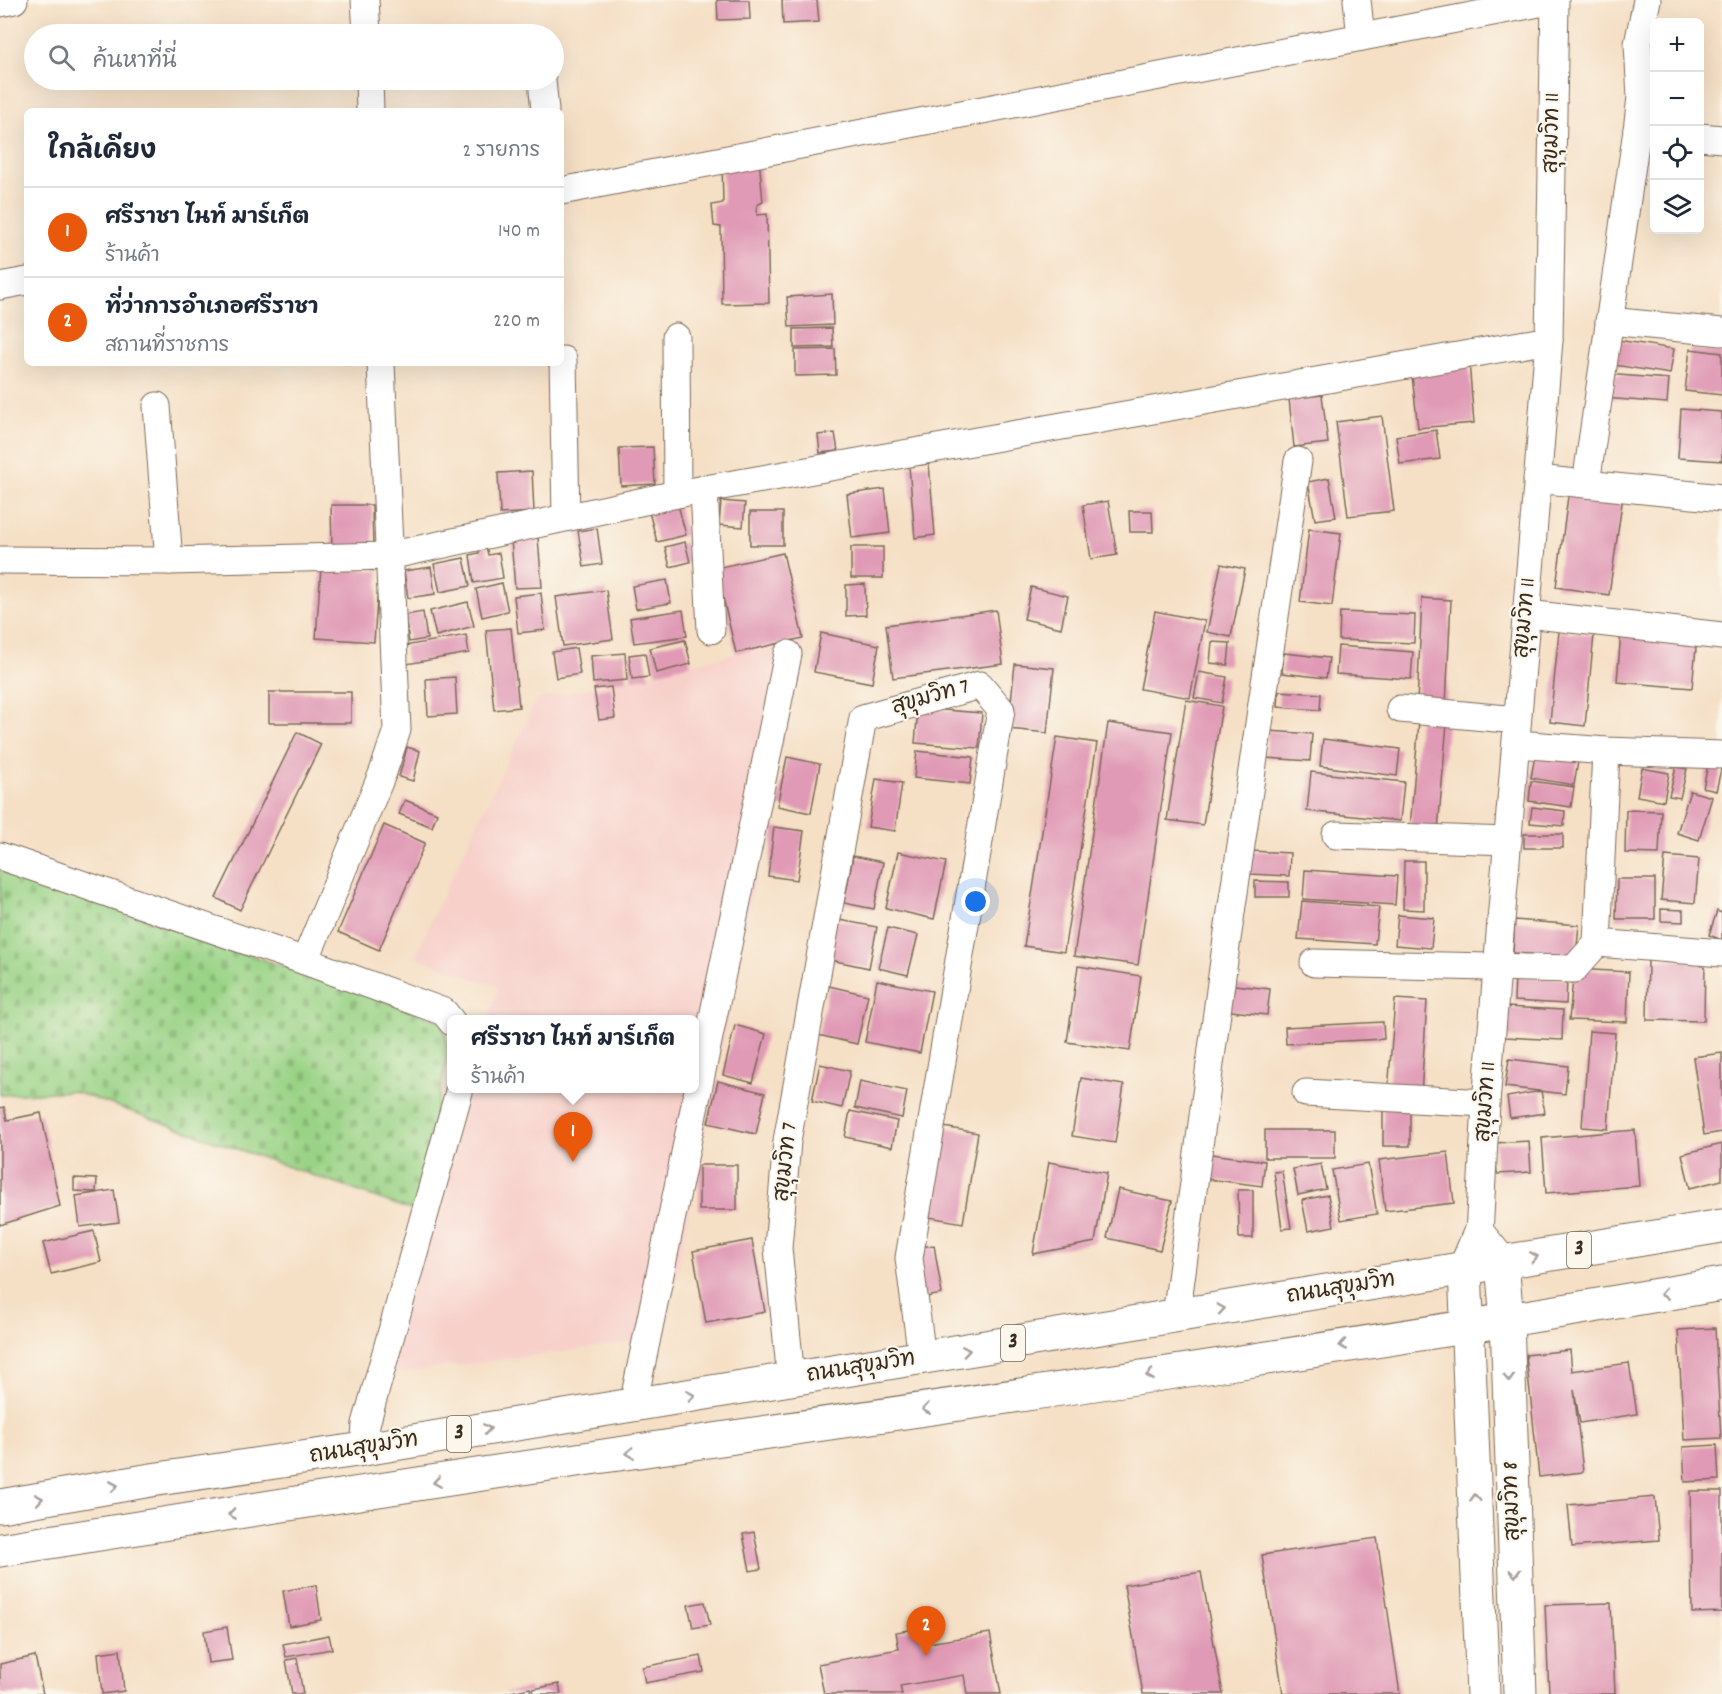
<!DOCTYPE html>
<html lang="th">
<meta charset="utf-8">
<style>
body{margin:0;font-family:Dekko,"Playpen Sans Thai",sans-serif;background:#f6f6f7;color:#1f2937}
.controls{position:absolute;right:18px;top:18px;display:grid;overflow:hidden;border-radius:9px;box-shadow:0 6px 24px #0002}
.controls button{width:54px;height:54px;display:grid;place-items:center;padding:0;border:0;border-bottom:2px solid #e0e1e3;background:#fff;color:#1f2937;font:30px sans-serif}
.you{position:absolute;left:976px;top:902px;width:21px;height:21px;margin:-15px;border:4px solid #fff;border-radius:50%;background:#1a73e8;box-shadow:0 0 0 9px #1a73e833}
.badge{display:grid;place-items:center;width:39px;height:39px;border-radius:50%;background:#ea580c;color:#fff;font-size:20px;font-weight:700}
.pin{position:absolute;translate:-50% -50px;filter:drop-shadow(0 2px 3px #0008)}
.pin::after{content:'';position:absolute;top:32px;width:21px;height:18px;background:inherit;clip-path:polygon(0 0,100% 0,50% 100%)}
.popup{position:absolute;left:447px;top:1015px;width:252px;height:78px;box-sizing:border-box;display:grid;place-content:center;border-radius:9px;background:#fff;filter:drop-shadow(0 2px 4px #0005);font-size:20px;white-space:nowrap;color:#747a83}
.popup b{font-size:22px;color:#1f2937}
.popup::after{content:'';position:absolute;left:50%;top:100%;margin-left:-12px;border:12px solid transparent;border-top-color:#fff}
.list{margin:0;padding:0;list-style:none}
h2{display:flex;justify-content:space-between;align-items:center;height:78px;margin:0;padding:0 24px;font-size:26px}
h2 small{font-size:20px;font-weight:400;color:#747a83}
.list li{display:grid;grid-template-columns:39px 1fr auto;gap:18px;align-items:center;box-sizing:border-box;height:90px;padding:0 24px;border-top:2px solid #e0e1e3}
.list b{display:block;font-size:22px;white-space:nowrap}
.list p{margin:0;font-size:20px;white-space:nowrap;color:#747a83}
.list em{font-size:20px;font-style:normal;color:#747a83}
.icon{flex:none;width:33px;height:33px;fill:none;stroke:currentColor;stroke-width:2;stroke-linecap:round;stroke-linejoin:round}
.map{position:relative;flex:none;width:1722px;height:1694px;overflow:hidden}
.search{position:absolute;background:#fff;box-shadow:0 6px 24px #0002;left:24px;top:24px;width:540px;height:66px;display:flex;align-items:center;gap:15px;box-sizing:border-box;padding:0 21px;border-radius:33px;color:#747a83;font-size:22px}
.panel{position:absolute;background:#fff;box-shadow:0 6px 24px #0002;left:24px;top:108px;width:540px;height:258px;border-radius:9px}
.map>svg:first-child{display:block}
</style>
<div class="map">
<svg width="1722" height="1694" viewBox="0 0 1722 1694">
<defs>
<pattern id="cemetery-stones" width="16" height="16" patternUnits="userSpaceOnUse" patternTransform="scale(1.5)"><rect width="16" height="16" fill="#9ad386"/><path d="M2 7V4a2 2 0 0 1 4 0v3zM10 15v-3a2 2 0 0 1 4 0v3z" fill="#86b573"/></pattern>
</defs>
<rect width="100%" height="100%" fill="#fbf7ec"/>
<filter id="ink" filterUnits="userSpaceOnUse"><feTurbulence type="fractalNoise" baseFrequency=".0167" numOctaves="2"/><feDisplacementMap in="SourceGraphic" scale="12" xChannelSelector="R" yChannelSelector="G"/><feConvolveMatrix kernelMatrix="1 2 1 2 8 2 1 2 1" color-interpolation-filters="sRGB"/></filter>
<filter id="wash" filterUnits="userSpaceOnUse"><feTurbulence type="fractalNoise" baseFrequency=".008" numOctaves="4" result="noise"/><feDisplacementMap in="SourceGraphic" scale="24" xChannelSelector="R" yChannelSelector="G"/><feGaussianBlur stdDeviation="1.35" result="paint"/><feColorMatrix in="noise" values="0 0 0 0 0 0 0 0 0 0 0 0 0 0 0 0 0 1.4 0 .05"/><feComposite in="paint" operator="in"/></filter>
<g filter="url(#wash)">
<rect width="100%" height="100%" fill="#f5dfc5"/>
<!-- built -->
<path fill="#f7d0ca" d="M803,638L664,1338L386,1375L469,1089L694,1088V1020L489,1019L498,987L414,957L536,700Z"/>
<!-- cemetery -->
<path fill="url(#cemetery-stones)" stroke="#6a7e52" stroke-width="1.5" d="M0,869L442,1021L449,1051L414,1211L73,1091L0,1095Z"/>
<g id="blocks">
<!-- building -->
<g fill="#e09ab5">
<path d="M717,0H749L750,19L718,20Z"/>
<path d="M782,0H817L819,22L783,24Z"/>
<path d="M759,158L763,202L757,205V215L767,214L769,303L722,304L721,227L714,226L712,205L723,203L722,163Z"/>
<path d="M832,294L833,325L789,327L787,297Z"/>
<path d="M832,328L833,347L794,348V329Z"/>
<path d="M1612,339L1674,349L1670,374L1608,364Z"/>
<path d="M835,349L836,375L795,376V350Z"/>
<path d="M1690,349L1722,353V395L1685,391Z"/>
<path d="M1469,361L1474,423L1418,428L1411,367Z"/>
<path d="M1606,374L1669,379L1667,403L1604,398Z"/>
<path d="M1322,395L1328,443L1294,447L1289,399Z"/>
<path d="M1681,409L1722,412V461L1678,458Z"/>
<path d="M1382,416L1394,511L1348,516L1336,422Z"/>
<path d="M1436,430L1440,459L1400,464L1396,436Z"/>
<path d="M835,433L838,451L820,453L818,435Z"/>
<path d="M653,447L655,484L621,486L619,448Z"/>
<path d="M929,464L935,535L915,538L909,466Z"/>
<path d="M532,471L534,512L500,514L498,473Z"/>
<path d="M1329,478L1336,517L1315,520L1308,482Z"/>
<path d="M885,489L890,533L852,538L847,494Z"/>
<path d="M1569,489L1623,496L1609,595L1556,587Z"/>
<path d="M677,501L686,535L657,542L648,508Z"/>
<path d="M721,501L745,503L743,527L719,525Z"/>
<path d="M1108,501L1117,555L1091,559L1083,505Z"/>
<path d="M331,505H372L373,549L332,550Z"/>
<path d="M1129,511H1152L1153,532H1130Z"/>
<rect x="750" y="512" width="33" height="33"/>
<path d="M597,528L602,564L584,567L578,531Z"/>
<path d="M1309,529L1341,533L1332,606L1300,602Z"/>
<path d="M538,538L542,587L515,588L511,540Z"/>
<path d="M685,542L690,562L670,567L665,547Z"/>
<path d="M486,546L488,555L499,553L503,578L474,583L470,555L479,553L480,547Z"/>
<rect x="851" y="547" width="32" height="31"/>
<path d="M783,553L803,638L736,653L716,568Z"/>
<path d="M464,558L470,586L440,592L434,564Z"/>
<path d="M1221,564L1245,569L1231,637L1207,632Z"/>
<path d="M321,567L379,571L374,642L316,638Z"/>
<path d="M431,567L435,594L408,598L404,571Z"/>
<path d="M667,580L671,603L636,609L632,586Z"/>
<path d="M502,583L508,611L482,617L476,589Z"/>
<path d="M865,584L866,615L846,616V585Z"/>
<path d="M1031,587L1068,596L1061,628L1024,619Z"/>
<path d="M606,590L613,639L563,646L556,597Z"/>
<path d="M541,593L545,630L518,633L514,596Z"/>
<path d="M1422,598L1451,600L1446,705L1417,704Z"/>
<path d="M468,602L474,626L436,636L430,611Z"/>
<path d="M683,610L687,636L634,643L630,618Z"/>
<path d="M996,610L1003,664L893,678L886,625Z"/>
<path d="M1155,611L1205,621L1190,698L1140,689Z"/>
<path d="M423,612L427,639L409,642L405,615Z"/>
<path d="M1340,612L1415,615L1414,643L1339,640Z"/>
<path d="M511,628L519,707L494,710L486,630Z"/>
<path d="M1559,631L1594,635L1585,726L1550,722Z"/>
<path d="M1621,631L1697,638L1692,688L1617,682Z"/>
<path d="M821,633L879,645L872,683L814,672Z"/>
<path d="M466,635L469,653L407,664L404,646Z"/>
<path d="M685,640L691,664L656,673L650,648Z"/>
<path d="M1212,642L1230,643L1228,665L1210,663Z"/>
<path d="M1338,646L1413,652L1411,679L1336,674Z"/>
<path d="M576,648L580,674L556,678L552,652Z"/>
<path d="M625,653L627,680L593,683L591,656Z"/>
<path d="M645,653L649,677L632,679L629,655Z"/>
<path d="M1284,653L1329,658L1326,678L1282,673Z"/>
<path d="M1015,664L1054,668L1047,733L1008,729Z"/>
<path d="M1199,672L1227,677L1222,703L1194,698Z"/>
<path d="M455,677L457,714L428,716L426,679Z"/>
<path d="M611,687L615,718L599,720L594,689Z"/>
<path d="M1279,691L1321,694L1320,710L1278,707Z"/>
<rect x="269" y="692" width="82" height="31"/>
<path d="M1186,700L1222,706L1203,825L1167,820Z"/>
<path d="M918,708L982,713L979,748L915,743Z"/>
<path d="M1419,721L1447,723L1438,830L1410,828Z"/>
<path d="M1108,723L1172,732L1138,965L1074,956Z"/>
<path d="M1268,731L1312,734L1310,761L1266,758Z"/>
<path d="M297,732L321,744L240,910L216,898Z"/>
<path d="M1057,737L1097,743L1064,952L1024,946Z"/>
<path d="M1323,739L1400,749L1397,776L1320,766Z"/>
<path d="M407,747L420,751L413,781L399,777Z"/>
<path d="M1536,749L1579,756L1574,785L1531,778Z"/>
<path d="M917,751L973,757L970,784L914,778Z"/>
<path d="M1710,756L1722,765L1716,791L1703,788Z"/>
<path d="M787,757L820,764L811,813L777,806Z"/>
<path d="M1676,767L1687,769L1680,798L1669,796Z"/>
<path d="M1642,768L1669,773L1664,801L1637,796Z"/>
<path d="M1311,772L1404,782L1400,821L1307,811Z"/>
<path d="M876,779L902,783L895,831L868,827Z"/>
<path d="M1531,781L1574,787L1571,807L1529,801Z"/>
<path d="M1690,791L1712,797L1699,840L1677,833Z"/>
<path d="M405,800L437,813L432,827L399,814Z"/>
<path d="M1532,807L1565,811L1564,826L1530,823Z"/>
<path d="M1626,810L1661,811L1659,854L1625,853Z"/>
<path d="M384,825L425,843L379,950L338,932Z"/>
<path d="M774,827L804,831L797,880L768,876Z"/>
<rect x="1524" y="834" width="39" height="14"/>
<path d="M1251,851L1290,853L1289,876L1250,874Z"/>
<path d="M898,852L946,862L934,919L886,908Z"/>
<path d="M853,856L883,862L874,909L844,903Z"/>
<path d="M1665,856L1699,859L1695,903L1661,900Z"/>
<path d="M1404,861H1424V910L1403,909Z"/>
<path d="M1305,870L1397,876L1395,905L1303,899Z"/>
<path d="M1617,879H1655V919H1616Z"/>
<path d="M1255,881L1289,882V897H1255Z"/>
<path d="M1302,901L1379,907L1375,944L1298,939Z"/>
<path d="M1661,909L1683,910V922L1661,921Z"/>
<path d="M1717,911L1722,913V940L1709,935Z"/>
<path d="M1398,915L1434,918L1431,948L1395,945Z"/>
<path d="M834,919L877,927L869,968L826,959Z"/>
<path d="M1515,920L1579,925L1576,957L1513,953Z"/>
<path d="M888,928L918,935L908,975L878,968Z"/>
<path d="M1648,959L1705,960L1704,1021L1647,1020Z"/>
<path d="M1078,966L1141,976L1130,1051L1067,1042Z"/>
<path d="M1574,969L1629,972L1627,1022L1569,1020Z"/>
<path d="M1515,976L1567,979L1566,1004L1514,1001Z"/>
<path d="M877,980L932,991L920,1053L865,1042Z"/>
<path d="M1225,984L1270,989L1267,1015L1222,1010Z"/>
<path d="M829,986L868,995L857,1044L818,1035Z"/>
<path d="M1395,999L1427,1001L1421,1095L1388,1092Z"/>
<path d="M1507,1007L1563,1010L1562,1040L1505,1037Z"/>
<path d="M1383,1022L1384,1039L1286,1044L1285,1027Z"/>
<path d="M735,1025L766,1034L753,1083L723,1075Z"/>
<path d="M1589,1031L1615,1033L1608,1129L1582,1127Z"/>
<path d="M1722,1053V1132L1704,1135L1693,1057Z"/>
<path d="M1509,1059L1568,1066L1565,1094L1505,1087Z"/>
<path d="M820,1064L850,1071L842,1108L812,1101Z"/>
<path d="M1081,1078L1124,1085L1115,1143L1072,1136Z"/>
<path d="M718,1081L765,1093L756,1134L708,1123Z"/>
<path d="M860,1081L907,1091L902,1118L855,1108Z"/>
<path d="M1541,1091L1545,1113L1510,1118L1507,1097Z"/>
<path d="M4,1107L7,1120L41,1113L60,1206L0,1225V1108Z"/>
<rect x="1383" y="1107" width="27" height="39"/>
<path d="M850,1111L897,1121L892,1147L845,1137Z"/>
<path d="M938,1126L978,1133L963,1223L923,1216Z"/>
<rect x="1265" y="1130" width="70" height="28"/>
<path d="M1635,1130L1639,1186L1546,1193L1542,1138Z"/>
<path d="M1529,1141L1531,1172L1497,1174L1495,1143Z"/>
<path d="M1722,1144V1180L1690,1188L1682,1154Z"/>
<path d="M1448,1152L1454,1203L1385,1211L1379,1160Z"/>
<path d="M1211,1154L1265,1161L1262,1186L1208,1179Z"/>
<path d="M1049,1162L1107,1173L1095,1242L1033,1254Z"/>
<path d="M1321,1164L1326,1189L1298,1195L1293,1169Z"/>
<path d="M1368,1164L1377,1214L1341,1220L1332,1170Z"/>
<rect x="699" y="1165" width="38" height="45"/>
<path d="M1282,1171L1291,1228L1282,1229L1274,1172Z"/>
<path d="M74,1178L97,1179L96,1192L74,1191Z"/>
<path d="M1118,1189L1172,1201L1160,1250L1107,1238Z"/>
<path d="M114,1190L119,1222L80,1227L76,1196Z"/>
<path d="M1238,1190H1253V1238H1239Z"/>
<path d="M1328,1195L1334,1226L1308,1231L1302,1200Z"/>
<path d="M94,1231L101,1262L51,1274L43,1243Z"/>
<path d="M752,1240L765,1312L706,1323L693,1251Z"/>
<path d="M934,1245L942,1294L921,1298L914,1248Z"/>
<path d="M1715,1328L1721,1438L1684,1440L1678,1330Z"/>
<path d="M1570,1350L1572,1371L1629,1363L1637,1414L1580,1423L1574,1390L1583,1472L1539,1477L1526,1355Z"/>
<path d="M1717,1445L1719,1480L1685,1482L1683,1447Z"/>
<path d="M1690,1491H1722V1612L1692,1613Z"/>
<path d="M1655,1497L1659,1540L1572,1547L1568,1505Z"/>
<path d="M754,1532L761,1569L750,1571L743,1534Z"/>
<path d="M1377,1538L1400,1694H1283L1262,1555Z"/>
<path d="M1201,1572L1223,1694H1143L1124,1585Z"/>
<path d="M316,1585L321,1620L289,1626L283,1591Z"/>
<path d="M705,1602L710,1625L693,1628L688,1605Z"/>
<path d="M1611,1603L1615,1694H1549L1545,1605Z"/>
<path d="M227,1627L232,1660L208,1663L204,1631Z"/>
<path d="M920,1628L923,1644L990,1633L1001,1694H967L964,1675L900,1686L902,1694H824L818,1664L899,1649L896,1632Z"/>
<path d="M329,1635L332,1649L286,1657L283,1644Z"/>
<path d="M120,1650L124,1691L102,1694L98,1653Z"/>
<path d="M35,1656L43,1694H0V1664Z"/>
<path d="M701,1656L704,1672L645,1683L642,1667Z"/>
<path d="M297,1658L303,1694H292L286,1660Z"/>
<path d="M559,1684L561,1694H534L533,1689Z"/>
<path d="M530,1688L531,1694H506V1693Z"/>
</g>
</g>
</g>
<g filter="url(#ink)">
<use href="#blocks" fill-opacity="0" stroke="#7c6958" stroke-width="1.5"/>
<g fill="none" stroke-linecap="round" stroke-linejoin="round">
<!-- minor casing -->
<g stroke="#7c6958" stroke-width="29">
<g id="minor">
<path d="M365,0L367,34"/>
<path d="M1357,0L1361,37"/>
<path d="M0,3L14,0"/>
<path d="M369,80L370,111"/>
<path d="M542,80L545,111"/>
<path d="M1637,130L1641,97L1638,44L1647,0"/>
<path d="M1700,137L1722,139"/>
<path d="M561,191L1555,0L1549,340L1486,1103L1479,1235"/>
<path d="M0,286L27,281"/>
<path d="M1609,321L1722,332"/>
<path d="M676,337L677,494"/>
<path d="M563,360L566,517"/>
<path d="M157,406L169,561"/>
<path d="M1537,479L1722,498"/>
<path d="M1586,484L1637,130L1654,132"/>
<path d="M704,489L711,630"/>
<path d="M0,560L169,561L388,556L677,494L1549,340"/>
<path d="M1527,614L1722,636"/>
<path d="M1400,709L1517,720"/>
<path d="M1517,744L1606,751L1722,755"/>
<path d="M1336,835L1508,841"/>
<path d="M0,856L305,961L444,1012L452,1022"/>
<path d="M1597,943L1722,953"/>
<path d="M305,961L383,772L397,730L381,363"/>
<path d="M1314,963L1574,969L1597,943L1606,751"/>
<path d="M1306,1093L1486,1103"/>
<path d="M1176,1316L1226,946L1298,461"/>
<path d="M791,1379L778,1248L787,1141L863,718L980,685L1001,710L909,1258L922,1358"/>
<path d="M633,1405L788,654"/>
<path d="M364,1449L366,1424L460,1088"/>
</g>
</g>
<!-- major casing -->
<g stroke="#7c6958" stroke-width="35">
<path id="major" d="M1483,1694L1465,1269L1479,1235L1502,1263L1507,1320L1520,1694"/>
</g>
<!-- highway casing -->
<g stroke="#7c6958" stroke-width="35">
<g id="highway">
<path d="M0,1506L151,1480L364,1449L1722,1226"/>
<path d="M0,1550C199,1518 398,1486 597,1457C972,1402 1348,1349 1722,1284"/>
</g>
</g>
<!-- minor -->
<use href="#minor" stroke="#fff" stroke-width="27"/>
<!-- major -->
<use href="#major" stroke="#fff" stroke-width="33"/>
<!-- highway -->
<use href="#highway" stroke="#fff" stroke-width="33"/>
</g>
<!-- one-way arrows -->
<defs><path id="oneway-chevron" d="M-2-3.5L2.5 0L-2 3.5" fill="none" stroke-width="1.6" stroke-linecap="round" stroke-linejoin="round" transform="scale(1.5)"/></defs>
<g stroke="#a79f9a">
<use href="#oneway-chevron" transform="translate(1534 1257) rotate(-9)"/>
<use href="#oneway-chevron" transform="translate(1664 1294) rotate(170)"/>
<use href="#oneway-chevron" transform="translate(1221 1309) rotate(-9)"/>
<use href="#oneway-chevron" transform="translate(1343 1345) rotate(171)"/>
<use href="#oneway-chevron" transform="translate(966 1351) rotate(-9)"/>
<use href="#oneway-chevron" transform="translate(1150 1375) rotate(171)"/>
<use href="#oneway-chevron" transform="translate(1509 1378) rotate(88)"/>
<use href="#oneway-chevron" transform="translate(691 1396) rotate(-9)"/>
<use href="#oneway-chevron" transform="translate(926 1409) rotate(171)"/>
<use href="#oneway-chevron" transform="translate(487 1429) rotate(-9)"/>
<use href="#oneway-chevron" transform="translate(630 1453) rotate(172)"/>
<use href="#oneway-chevron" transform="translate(437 1482) rotate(171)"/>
<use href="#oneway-chevron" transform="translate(114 1486) rotate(-10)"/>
<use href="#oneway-chevron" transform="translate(1475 1498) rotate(-92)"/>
<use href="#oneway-chevron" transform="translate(39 1499) rotate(-10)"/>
<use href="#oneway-chevron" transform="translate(232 1514) rotate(171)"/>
<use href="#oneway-chevron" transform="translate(1515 1573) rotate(88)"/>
</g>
</g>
<g text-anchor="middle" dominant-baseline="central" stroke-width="4.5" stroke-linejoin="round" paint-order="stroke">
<!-- shield labels -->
<g fill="#fbf7ec" stroke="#75685c" stroke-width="1.5">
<rect x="1567" y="1232" width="24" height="36" rx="4.5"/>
<rect x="1001" y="1325" width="24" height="36" rx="4.5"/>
<rect x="447" y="1416" width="24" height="36" rx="4.5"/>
</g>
<g font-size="21" font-weight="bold" fill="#3b2a1e">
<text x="1579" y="1250">3</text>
<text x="1013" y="1343">3</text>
<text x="459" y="1434">3</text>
</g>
<!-- street labels -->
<g font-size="22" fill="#3b2a1e" stroke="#fbf7ec">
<text transform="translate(1553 133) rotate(-89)">สุขุมวิท 11</text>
<text transform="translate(1526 618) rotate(-85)">สุขุมวิท 11</text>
<text transform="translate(931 698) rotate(-16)">สุขุมวิท 7</text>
<text transform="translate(1487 1102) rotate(-86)">สุขุมวิท 11</text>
<text transform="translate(787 1162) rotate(-84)">สุขุมวิท 7</text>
<text transform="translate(1341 1289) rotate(-9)">ถนนสุขุมวิท</text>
<text transform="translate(861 1368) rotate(-9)">ถนนสุขุมวิท</text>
<text transform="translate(364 1449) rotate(-9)">ถนนสุขุมวิท</text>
<text transform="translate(1513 1501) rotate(-92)">สุขุมวิท 8</text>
</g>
</g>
</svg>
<div class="controls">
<button>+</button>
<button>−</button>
<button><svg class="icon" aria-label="locate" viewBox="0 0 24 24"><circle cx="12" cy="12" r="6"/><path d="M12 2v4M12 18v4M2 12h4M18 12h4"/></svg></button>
<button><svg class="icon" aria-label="layers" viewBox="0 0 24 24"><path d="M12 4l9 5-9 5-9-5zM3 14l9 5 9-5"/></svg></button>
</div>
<div class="you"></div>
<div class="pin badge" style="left:573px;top:1162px">1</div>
<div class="popup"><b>ศรีราชา ไนท์ มาร์เก็ต</b>ร้านค้า</div>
<div class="pin badge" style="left:926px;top:1656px">2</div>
<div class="search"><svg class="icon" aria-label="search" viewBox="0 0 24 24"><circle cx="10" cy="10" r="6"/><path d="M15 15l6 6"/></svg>ค้นหาที่นี่</div>
<section class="panel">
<h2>ใกล้เคียง<small>2 รายการ</small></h2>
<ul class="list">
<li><span class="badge">1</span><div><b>ศรีราชา ไนท์ มาร์เก็ต</b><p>ร้านค้า</p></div><em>140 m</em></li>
<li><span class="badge">2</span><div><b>ที่ว่าการอำเภอศรีราชา</b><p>สถานที่ราชการ</p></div><em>220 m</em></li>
</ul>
</section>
</div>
